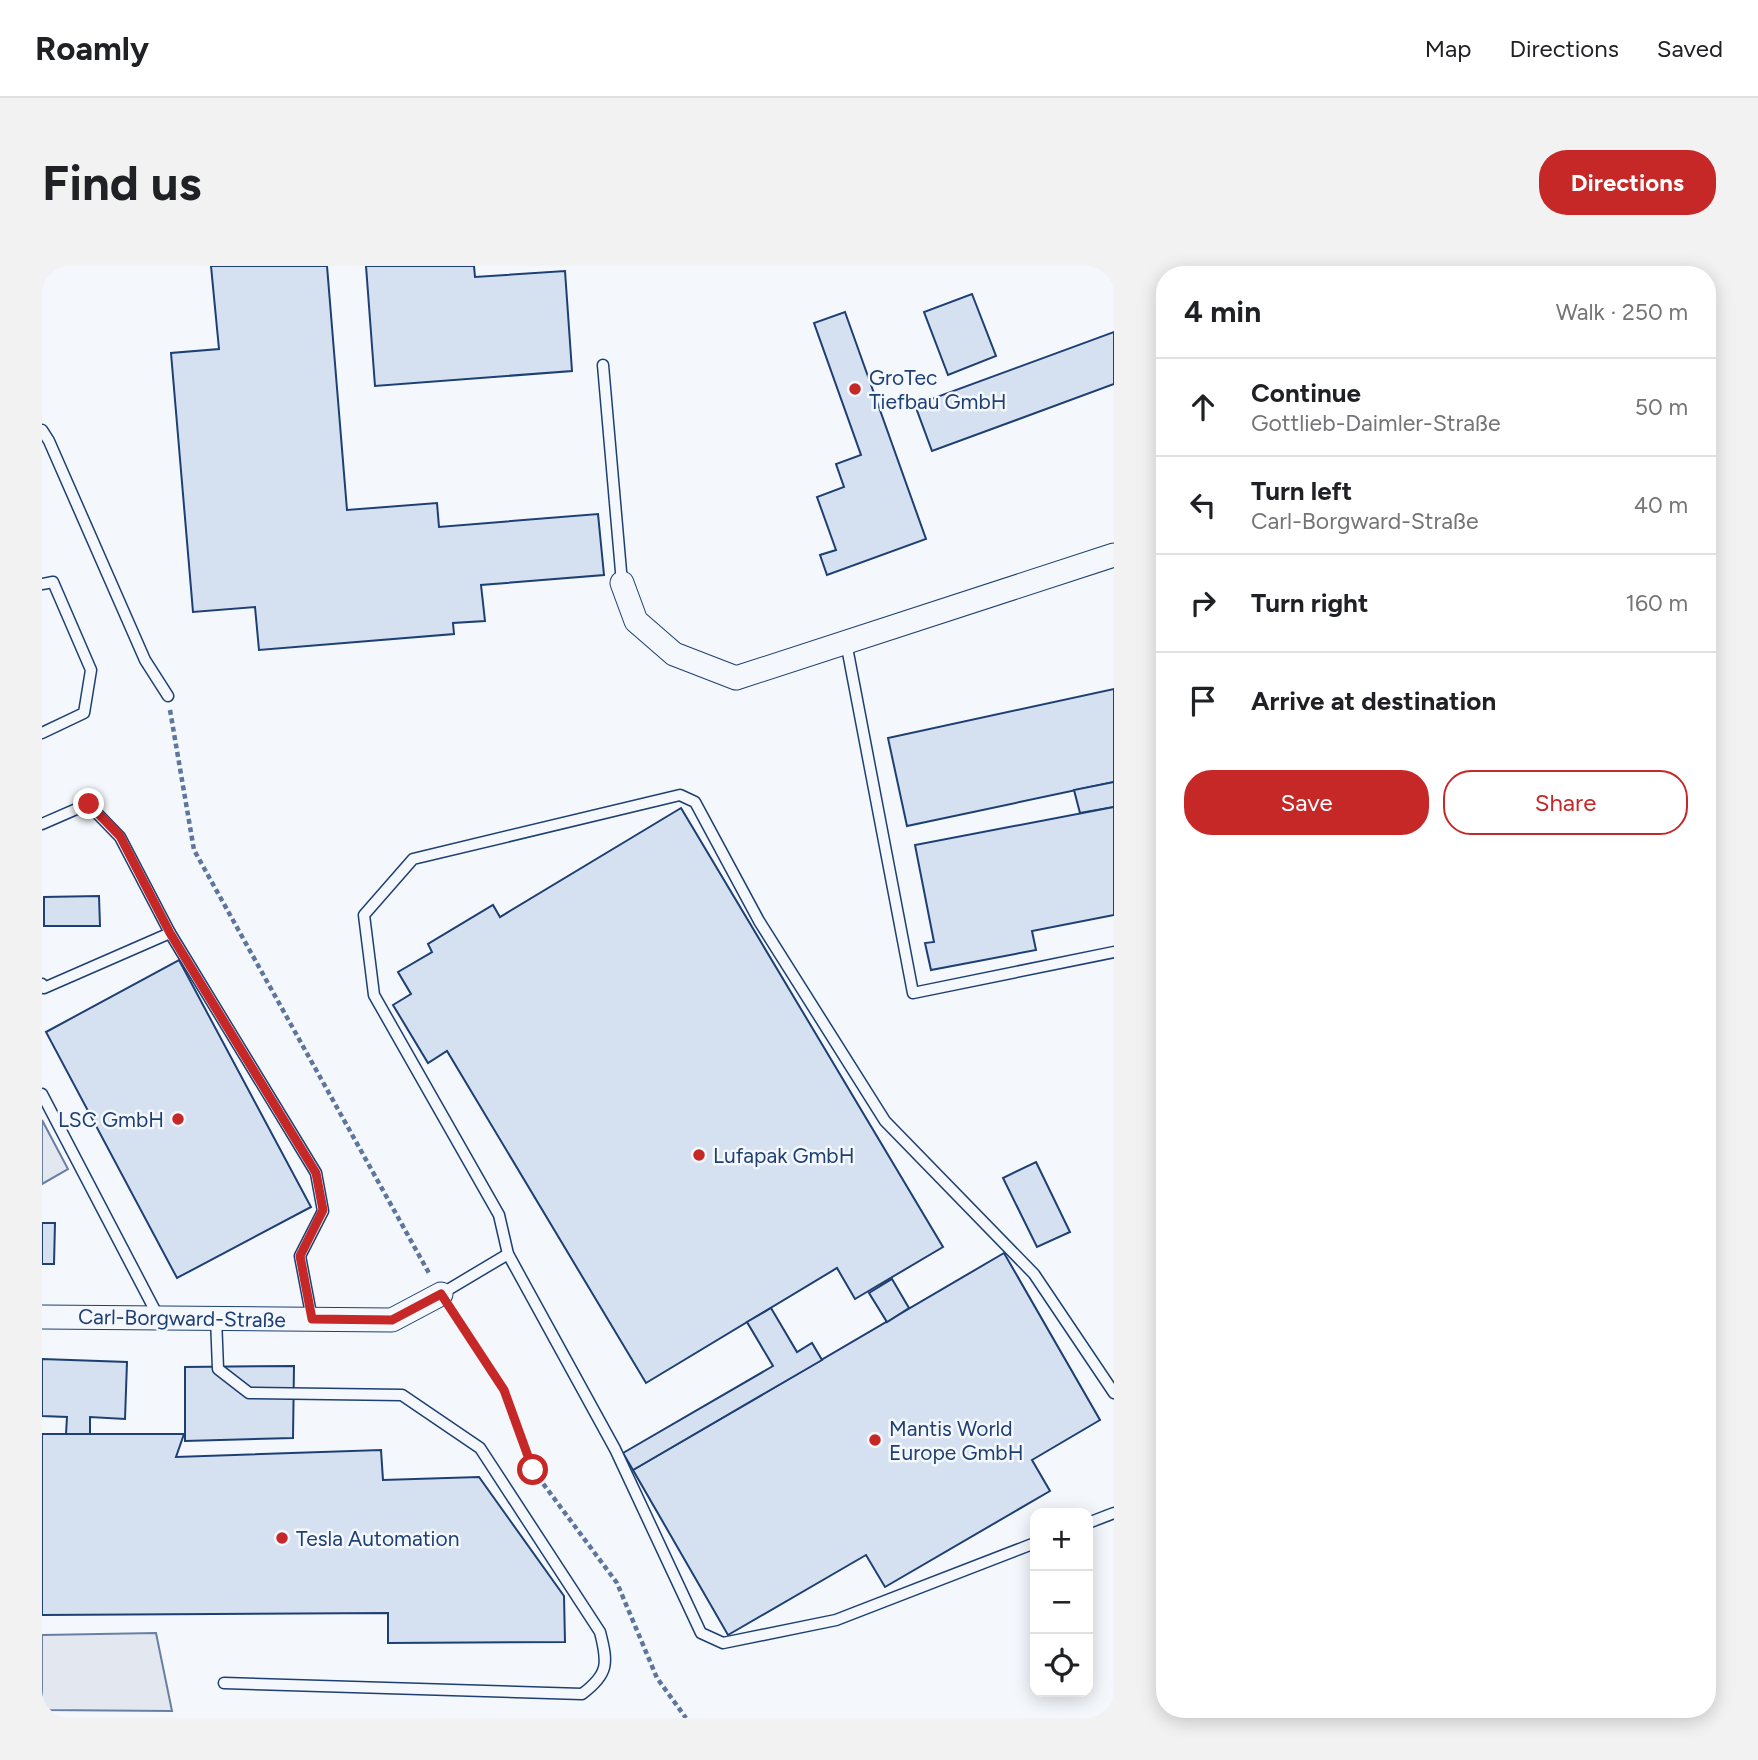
<!DOCTYPE html>
<meta charset="utf-8">
<style>
body{margin:0;font-family:Figtree,sans-serif;background:#f2f2f2;color:#202124}
.controls{position:absolute;right:21px;bottom:21px;display:grid;overflow:hidden;border-radius:14px;box-shadow:0 4px 18px #0003}
.controls button{width:63px;height:63px;display:grid;place-items:center;padding:0;border:0;border-bottom:2px solid #e0e0e0;background:#fff;color:#202124;font:35px sans-serif}
.stop{position:absolute;width:21px;height:21px;margin:-16px;border:5px solid #c62828;border-radius:50%;background:#fff}
.stop.end{background:#c62828;border-color:#fff;box-shadow:0 2px 7px #0008}
.list{margin:0;padding:0;list-style:none}
h2{display:flex;justify-content:space-between;align-items:center;height:91px;margin:0;padding:0 28px;font-size:30px}
h2 small{font-size:23px;font-weight:400;color:#757577}
.list li{display:grid;grid-template-columns:46px 1fr auto;gap:21px;align-items:center;box-sizing:border-box;height:98px;padding:0 28px;border-top:2px solid #e0e0e0}
.list b{display:block;font-size:26px;white-space:nowrap}
.list p{margin:0;font-size:23px;white-space:nowrap;color:#757577}
.list em{font-size:23px;font-style:normal;color:#757577}
.actions{display:flex;gap:14px;padding:21px 28px}
.actions a{flex:1;padding:16px 0;border:2px solid #c62828;border-radius:28px;text-align:center;font-size:24px;color:#c62828}
.actions .main{background:#c62828;color:#fff}
.icon{flex:none;width:38px;height:38px;fill:none;stroke:currentColor;stroke-width:2;stroke-linecap:round;stroke-linejoin:round}
.map{position:relative;flex:none;width:1072px;height:1452px;overflow:hidden;border-radius:28px}
header{display:flex;align-items:center;gap:42px;box-sizing:border-box;height:98px;padding:0 35px;background:#fff;border-bottom:2px solid #e0e0e0}
header strong{font-size:33px}
nav{display:flex;gap:38px;margin-inline-start:auto;font-size:24px}
.intro{display:flex;align-items:center;justify-content:space-between;box-sizing:border-box;height:168px;padding:0 42px}
h1{margin:0;font-size:49px}
.button{padding:18px 32px;border-radius:28px;background:#c62828;color:#fff;font-size:24px;font-weight:700}
main{display:flex;gap:42px;padding:0 42px}
aside{flex:1;background:#fff;border-radius:28px;box-shadow:0 4px 18px #0003}
.map>svg:first-child{display:block}
</style>
<header>
<strong>Roamly</strong>
<nav><a>Map</a><a>Directions</a><a>Saved</a></nav>
</header>
<div class="intro"><h1>Find us</h1><a class="button">Directions</a></div>
<main>
<div class="map">
<svg width="1072" height="1452" viewBox="0 0 1072 1452">
<rect width="100%" height="100%" fill="#f4f7fb"/>
<!-- parking -->
<g fill="#e3e8f0" stroke="#687fa3" stroke-width="2">
<path d="M0,854L26,903L0,918Z"/>
<path d="M114,1367L130,1445L0,1444V1369Z"/>
</g>
<!-- building -->
<g fill="#d5e0f0" stroke="#1d3f73" stroke-width="2">
<path d="M169,0H285L305,244L395,237L397,261L556,248L562,309L439,319L443,355L411,357L412,368L217,384L213,341L151,346L129,87L177,83Z"/>
<path d="M324,0H432L433,11L523,5L530,105L333,120Z"/>
<path d="M930,28L954,90L906,109L882,46Z"/>
<path d="M803,46L884,273L785,309L778,289L794,284L775,231L802,221L794,198L819,189L772,57Z"/>
<path d="M1072,66V118L890,185L873,139Z"/>
<path d="M1072,423V516L865,560L846,472Z"/>
<path d="M1072,516V541L1038,547L1032,524Z"/>
<path d="M1072,541V649L990,665L994,684L889,704L883,677L892,676L873,579Z"/>
<path d="M639,542L901,981L813,1033L795,1002L604,1117L405,785L386,797L351,739L369,728L356,706L390,686L386,678L451,639L458,651Z"/>
<path d="M57,630L58,660H2V631Z"/>
<path d="M137,694L269,941L135,1012L4,766Z"/>
<path d="M994,896L1028,966L995,981L961,912Z"/>
<path d="M0,957H13L12,998H0Z"/>
<path d="M962,987L1058,1154L990,1194L1008,1225L843,1321L824,1289L686,1369L591,1204Z"/>
<path d="M850,1013L867,1042L845,1056L827,1027Z"/>
<path d="M729,1042L755,1086L770,1077L780,1094L591,1204L581,1187L731,1100L705,1056Z"/>
<path d="M0,1093L85,1096L83,1153L48,1151V1169L24,1168L25,1151L0,1150Z"/>
<path d="M252,1100L251,1172L143,1175V1101Z"/>
<path d="M0,1168H142L134,1191L339,1184L341,1214L437,1211L522,1330L523,1376L346,1377V1347L0,1349Z"/>
</g>
<g fill="none" stroke-linecap="round" stroke-linejoin="round">
<!-- service casing -->
<g stroke="#1d3f73" stroke-width="13">
<g id="service">
<path d="M561,99L580,317"/>
<path d="M0,164L7,175L103,394L126,430"/>
<path d="M0,318L11,316L49,404L42,447L0,467"/>
<path d="M804,376L871,727L1072,686"/>
<path d="M0,558L46,538L78,571L128,667L274,907L281,945L258,990L270,1053"/>
<path d="M0,718L2,722L128,667"/>
<path d="M0,828L117,1052"/>
<path d="M399,1028L466,988"/>
<path d="M174,1052L176,1103L207,1127L360,1129L438,1182L558,1366C566,1397 567,1408 540,1428L182,1417"/>
<path d="M1046,1257L1072,1247"/>
<path d="M993,1277L794,1354L681,1377L659,1367L573,1183L466,988L457,949L332,729L322,649L371,593L638,529L653,536L717,655L843,855L992,1008L1072,1127"/>
</g>
</g>
<!-- minor casing -->
<g stroke="#1d3f73" stroke-width="25">
<g id="minor">
<path d="M580,317L594,355L632,388L694,412L1072,289"/>
<path d="M0,1051L350,1054L399,1028"/>
</g>
</g>
<!-- path -->
<g stroke="#5e769c" stroke-width="4.5" stroke-dasharray="5 3.5" stroke-linecap="butt">
<path d="M128,444L152,584L388,1009"/>
<path d="M411,1046L462,1124L491,1204L575,1317L615,1412L644,1452"/>
</g>
<!-- service -->
<use href="#service" stroke="#f4f7fb" stroke-width="10"/>
<!-- minor -->
<use href="#minor" stroke="#f4f7fb" stroke-width="23"/>
</g>
<g fill="none" stroke-linecap="round" stroke-linejoin="round">
<!-- route -->
<path stroke="#c62828" stroke-width="9" d="M47,538L78,570L128,667L274,907L281,944L258,990L270,1053L350,1054L399,1028L462,1124L491,1204"/>
</g>
<!-- markers -->
<g fill="#c62828" stroke="#f4f7fb" stroke-width="2.5">
<circle cx="813" cy="123" r="7"/>
<circle cx="136" cy="853" r="7"/>
<circle cx="657" cy="889" r="7"/>
<circle cx="833" cy="1174" r="7"/>
<circle cx="240" cy="1272" r="7"/>
</g>
<g text-anchor="middle" dominant-baseline="central" stroke-width="5" stroke-linejoin="round" paint-order="stroke">
<!-- poi labels -->
<g font-size="21" fill="#1d3f73" stroke="#f4f7fb" text-anchor="start">
<text x="827" y="111">GroTec<tspan x="827" dy="24">Tiefbau GmbH</tspan></text>
<text x="122" y="853" text-anchor="end">LSC GmbH</text>
<text x="671" y="889">Lufapak GmbH</text>
<text x="847" y="1162">Mantis World<tspan x="847" dy="24">Europe GmbH</tspan></text>
<text x="254" y="1272">Tesla Automation</text>
</g>
<!-- street labels -->
<g font-size="21" fill="#1d3f73" stroke="#f4f7fb">
<text transform="translate(140 1052) rotate(1)">Carl-Borgward-Straße</text>
</g>
</g>
</svg>
<div class="controls">
<button>+</button>
<button>−</button>
<button><svg class="icon" aria-label="locate" viewBox="0 0 24 24"><circle cx="12" cy="12" r="6"/><path d="M12 2v4M12 18v4M2 12h4M18 12h4"/></svg></button>
</div>
<div class="stop" style="left:491px;top:1204px"></div>
<div class="stop end" style="left:47px;top:538px"></div>
</div>
<aside>
<h2>4 min<small>Walk · 250 m</small></h2>
<ul class="list">
<li><svg class="icon" aria-label="ahead" viewBox="0 0 24 24"><path d="M12 20V5M6 11l6-6 6 6"/></svg><div><b>Continue</b><p>Gottlieb-Daimler-Straße</p></div><em>50 m</em></li>
<li><svg class="icon" aria-label="left" viewBox="0 0 24 24"><path d="M17 20v-9H6M10 6l-5 5 5 5"/></svg><div><b>Turn left</b><p>Carl-Borgward-Straße</p></div><em>40 m</em></li>
<li><svg class="icon" aria-label="right" viewBox="0 0 24 24"><path d="M7 20v-9h11M14 6l5 5-5 5"/></svg><div><b>Turn right</b></div><em>160 m</em></li>
<li><svg class="icon" aria-label="arrive" viewBox="0 0 24 24"><path d="M6 21V4h12l-3 4 3 4H6"/></svg><div><b>Arrive at destination</b></div></li>
</ul>
<div class="actions"><a class="main">Save</a><a>Share</a></div>
</aside>
</main>
